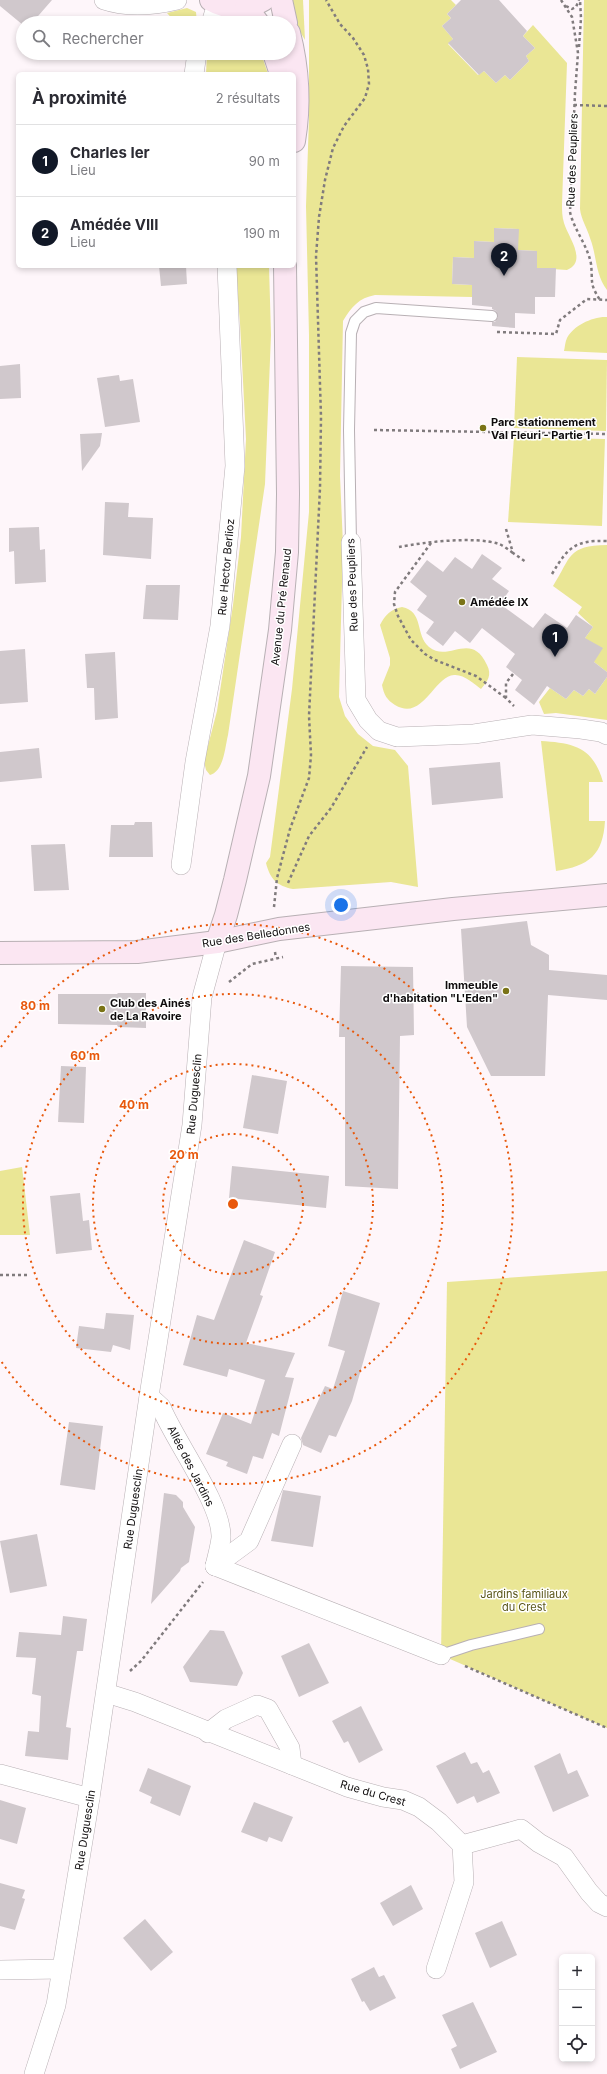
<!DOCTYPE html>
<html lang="fr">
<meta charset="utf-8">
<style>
body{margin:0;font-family:Inter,sans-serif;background:#f7f7f7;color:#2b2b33}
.controls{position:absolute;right:12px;bottom:12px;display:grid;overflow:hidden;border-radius:6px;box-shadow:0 2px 6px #0003}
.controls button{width:36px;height:36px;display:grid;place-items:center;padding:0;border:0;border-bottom:1px solid #e1e1e2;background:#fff;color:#2b2b33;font:20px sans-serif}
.you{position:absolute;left:341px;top:905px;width:14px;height:14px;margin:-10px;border:3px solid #fff;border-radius:50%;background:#1a73e8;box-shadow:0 0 0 6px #1a73e833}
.badge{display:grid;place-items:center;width:26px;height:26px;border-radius:50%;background:#111827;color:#fff;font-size:13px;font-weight:700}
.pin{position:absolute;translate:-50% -33px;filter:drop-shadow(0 1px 2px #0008)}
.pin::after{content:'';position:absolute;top:21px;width:14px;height:12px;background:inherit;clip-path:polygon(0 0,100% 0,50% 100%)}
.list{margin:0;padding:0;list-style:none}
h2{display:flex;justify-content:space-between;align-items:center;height:52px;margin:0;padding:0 16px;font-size:17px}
h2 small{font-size:13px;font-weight:400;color:#7c7c81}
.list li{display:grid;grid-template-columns:26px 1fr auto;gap:12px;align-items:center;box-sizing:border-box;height:72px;padding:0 16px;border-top:1px solid #e1e1e2}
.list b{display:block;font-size:15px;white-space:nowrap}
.list p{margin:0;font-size:13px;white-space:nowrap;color:#7c7c81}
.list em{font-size:13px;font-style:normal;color:#7c7c81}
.icon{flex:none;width:22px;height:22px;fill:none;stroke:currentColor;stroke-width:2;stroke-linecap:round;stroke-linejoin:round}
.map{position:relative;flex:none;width:607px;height:2074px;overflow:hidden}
.search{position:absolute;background:#fff;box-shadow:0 2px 6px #0003;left:16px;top:16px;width:280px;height:44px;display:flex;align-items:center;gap:10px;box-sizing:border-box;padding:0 14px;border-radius:22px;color:#7c7c81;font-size:15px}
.panel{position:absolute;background:#fff;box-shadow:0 2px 6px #0003;left:16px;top:72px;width:280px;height:196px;border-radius:6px}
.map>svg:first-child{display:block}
</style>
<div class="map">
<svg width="607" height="2074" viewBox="0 0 607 2074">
<rect width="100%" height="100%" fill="#fef6fa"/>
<!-- green -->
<g fill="#eae695">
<path d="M291,0H303L305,40L292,18Z"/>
<path d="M309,0H451L456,5L447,14L451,18L442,26L453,39L448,44L478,75L484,71L496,83L505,75L510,80L529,61L526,56L535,48L523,36L533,25L567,63L562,204C562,210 562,217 564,223C568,237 588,261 567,270L537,268V251L518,250V229L494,228V242L474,241V258L453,257L452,284L472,285V297L375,295C359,298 351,307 343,321L340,476L343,545L339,697L345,716L358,734L373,746L395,750L408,766L418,887L391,882L293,889C277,886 270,879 266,863L270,857L292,689L309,512V335L306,206L309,118Z"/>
<path d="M584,0H607V290C595,274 597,256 590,238C587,228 581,219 580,209Z"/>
<path d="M187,8L196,12L197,23H176L167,13Z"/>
<path d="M207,53H261L268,74H206Z"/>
<path d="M235,266H269L271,335L265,484L228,735C225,747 224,771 210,775L206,770L204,761L217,711L233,605L241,537L246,439L240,323Z"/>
<path d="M607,317V353L564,351C565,347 565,342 567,338C573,326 593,316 607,317Z"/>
<path d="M517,357L607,360L606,431L514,428Z"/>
<path d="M514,437L605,439L602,526L508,522Z"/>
<path d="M607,545V672L594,662L585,638L593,627L578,613L582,607L553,586C572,556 567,546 607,545Z"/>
<path d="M402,607C424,611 415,635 429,647C449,663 471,630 487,665C492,675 488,681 481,689C474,684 464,674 454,675C434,676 423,722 395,705C387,700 384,695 382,685L390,665V658L380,625C385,615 391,609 402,607Z"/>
<path d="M607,677V720L556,713L544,714L539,702L550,688L566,699L574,690L583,696L589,689L595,694Z"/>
<path d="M541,741C574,743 593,747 603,782H589V821H605C603,855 589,866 556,871Z"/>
<path d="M22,1167L30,1235H0V1171Z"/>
<path d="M607,1271V1728L441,1655L447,1282Z"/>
</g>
<!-- building -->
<g fill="#d0c8cc">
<path d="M0,0H52L32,23H23V25L0,6Z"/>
<path d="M461,0H499L527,31L523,36L535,48L526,56L529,61L510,80L505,75L496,83L484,71L479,75L448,43L453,39L442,26L451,18L447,14Z"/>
<path d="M494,228L519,229L518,250L537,251V268H556L555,297H535V314L515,313V328L492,326V322H495L498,317L496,311L492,309V307L472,305V285L452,284L453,257L474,258V241L494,242Z"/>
<path d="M159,266H186L187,284L161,286Z"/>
<path d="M20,364L21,398L0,399V366Z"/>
<path d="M119,375L120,381L133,379L140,422L105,427L97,378Z"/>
<path d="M102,433L100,446L82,471L80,434Z"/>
<path d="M105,502L129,503L128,517L153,518L151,559L103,555Z"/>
<path d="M39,527L40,550L45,549L46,582L15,584L14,551L9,552V528Z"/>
<path d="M482,554L502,568L492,579L509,591L500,604L533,628L545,613L567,628L576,615L593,627L585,638L603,648L594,662L607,672V677L595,694L589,689L583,696L574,690L566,699L547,686L534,705L515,690L522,680L506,667L515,654L482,628L470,643L455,631L443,646L426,633L434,622L417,610L427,596L410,582L427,560L443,572L455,557L472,569Z"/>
<path d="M146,585H180L178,620L143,619Z"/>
<path d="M25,649L28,702L0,704V651Z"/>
<path d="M115,652L118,718L95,720L94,688H87L85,654Z"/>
<path d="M39,748L42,778L0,782V752Z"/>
<path d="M500,762L503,798L432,805L429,768Z"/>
<path d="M135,822H152L153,857H109L111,825H134Z"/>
<path d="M65,844L69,890L34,891L31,845Z"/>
<path d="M527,921L531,945L549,955V970L607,975V1000L548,995L545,1076H491L467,1027L461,929Z"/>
<path d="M341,966L413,967L414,1035L400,1036L398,1189L345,1186V1037H339Z"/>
<path d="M117,993H146V1028L118,1027L117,1025L58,1024V994H118Z"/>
<path d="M61,1066L86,1067L84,1123L58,1122Z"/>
<path d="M252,1075L287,1081L278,1134L243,1128Z"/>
<path d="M232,1166L329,1176L326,1208L229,1198Z"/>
<path d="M80,1193L83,1221L89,1220L92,1250L56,1254L50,1196Z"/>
<path d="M244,1240L275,1252L260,1295L263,1296L246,1343L295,1353L285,1377L294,1378L279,1436L272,1433L263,1459L253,1456L247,1474L226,1466L228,1462L206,1454L223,1413L251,1424L265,1380L229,1369L227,1377L183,1365L197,1315L214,1320Z"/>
<path d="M343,1291L380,1303L352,1401L336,1437L329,1435L321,1453L303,1445L301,1438L325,1386L333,1389L345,1351L328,1346Z"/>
<path d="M106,1313L134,1315L130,1350L113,1345L111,1352L76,1348L79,1326L104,1329Z"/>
<path d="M69,1422L103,1426L95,1490L60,1485Z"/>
<path d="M283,1490L321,1496L313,1547L271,1541Z"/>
<path d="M164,1493L176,1495L183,1502V1507L195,1527L189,1562L181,1568L180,1571L151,1604Z"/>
<path d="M37,1534L47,1586L10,1593L0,1541Z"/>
<path d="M63,1616L87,1619L83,1651H77L66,1727L71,1728L68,1760L25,1756L28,1731L39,1732L41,1696L32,1694L36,1658L16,1657L19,1632L61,1635Z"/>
<path d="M210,1630L224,1631L243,1673L237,1686L190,1682L183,1667Z"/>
<path d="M309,1643L329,1683L299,1697L281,1656Z"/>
<path d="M361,1706L383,1750L359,1763L348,1741L344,1743L332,1721Z"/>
<path d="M465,1752L471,1764L477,1762L483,1773L489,1770L500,1793L477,1803L474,1796L457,1804L436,1766Z"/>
<path d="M560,1753L568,1774L577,1770L589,1796L553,1812L534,1766Z"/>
<path d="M148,1768L191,1786L180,1816L150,1803L152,1797L139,1791Z"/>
<path d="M0,1800L26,1808L17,1844L0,1839Z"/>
<path d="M254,1802L293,1817L282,1842L269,1837L267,1842L241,1832Z"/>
<path d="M0,1883L25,1890L22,1898L25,1899L15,1930L0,1926Z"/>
<path d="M411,1885L423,1909L393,1926L380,1903Z"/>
<path d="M145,1919L173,1952L151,1971L123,1938Z"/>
<path d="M502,1921L517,1955L490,1968L475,1933Z"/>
<path d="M374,1967L379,1977L384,1975L396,1998L370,2011L364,2001L362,2002L351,1979Z"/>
<path d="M473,2002L497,2052L460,2069L451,2049L457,2046L442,2015Z"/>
</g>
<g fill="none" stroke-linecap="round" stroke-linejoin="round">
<!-- service casing -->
<g stroke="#b8b0b4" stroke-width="12">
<g id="service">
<path d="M351,542L349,430L351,333L355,321L364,312L376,308L492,316"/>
<path d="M441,1655L471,1645L539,1629"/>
</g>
</g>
<!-- minor casing -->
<g stroke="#b8b0b4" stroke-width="20">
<g id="minor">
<path d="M104,0C128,8 152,6 177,0"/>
<path d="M211,23L217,4"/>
<path d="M194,74L197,53"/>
<path d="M351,542L356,700L368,720L379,731L397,737L474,734L532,725L581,729L601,732L607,735"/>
<path d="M181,865L195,762L220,626L235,466L227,266"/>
<path d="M149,1396L161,1407C174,1440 223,1505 221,1538C220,1547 217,1557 215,1566"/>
<path d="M215,1566L441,1655"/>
<path d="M215,1566L249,1541L292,1444"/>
<path d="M106,1693L135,1702L347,1787L383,1797L403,1800L419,1807L439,1822L462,1845L521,1829L539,1843L564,1857L589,1892L599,1903L607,1907"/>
<path d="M208,1733L226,1719L257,1705L268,1709L290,1748L292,1765"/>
<path d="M0,1774L90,1798"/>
<path d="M436,1969L464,1882L462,1845"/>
<path d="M0,1970L61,1969"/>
<path d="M34,2074L56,2005L90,1798L149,1396L192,1125L202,997L217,942"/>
</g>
</g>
<!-- secondary casing -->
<g stroke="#b8b0b4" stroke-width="24">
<g id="secondary">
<path d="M211,0C227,9 247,10 263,0"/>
<path d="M281,0L286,23"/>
<path d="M246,7L258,23"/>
<path d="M289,33C298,68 300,105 294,141"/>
<path d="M274,53L281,74"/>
<path d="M217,942L226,915L235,880L259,776L280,630L287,552L288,494L285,266"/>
<path d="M0,953L137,952L217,942L279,929L453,909L607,895"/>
</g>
</g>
<!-- path -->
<g stroke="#807b7d" stroke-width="2.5" stroke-dasharray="3 3" stroke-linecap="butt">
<path d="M561,0L572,17L578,53L575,93L570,212C574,230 588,246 591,264C593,282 589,283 600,300"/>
<path d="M566,6L572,9L576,7L579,0"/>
<path d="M579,47L581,18L580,0"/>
<path d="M574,105L607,106"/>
<path d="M497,332L556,334L560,320L587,299L607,300"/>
<path d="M374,430L607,434"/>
<path d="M506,529L513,553L526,562"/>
<path d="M431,543L395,592L394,604L398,616L411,640L425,654L435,660L476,676L506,698"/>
<path d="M399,547C425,542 475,536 499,544C504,546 509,550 513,553"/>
<path d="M552,574C568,547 575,540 607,541"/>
<path d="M513,674L506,683V698L514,706"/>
<path d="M288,883L309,836L331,808L367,747"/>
<path d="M274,907L277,878L290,829L309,778L311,755L309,716L320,488L321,417L316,256L319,217L325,180L333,148L344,126L365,98L369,84L368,69L364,55L353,38L340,24L326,0"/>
<path d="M275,952L276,958"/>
<path d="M229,982L252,964L283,957"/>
<path d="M0,1275H28"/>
<path d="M465,1666L607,1728"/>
<path d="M130,1671L141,1661L203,1582"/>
</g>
<!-- service -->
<use href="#service" stroke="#fff" stroke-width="10"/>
<!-- minor -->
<use href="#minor" stroke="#fff" stroke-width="19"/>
<!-- secondary -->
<use href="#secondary" stroke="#fbe6f2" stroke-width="22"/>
</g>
<!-- distance rings -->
<g fill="none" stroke="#e8590c" stroke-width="2" stroke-dasharray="2 4">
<circle cx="233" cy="1204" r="70"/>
<circle cx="233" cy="1204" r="140"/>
<circle cx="233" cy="1204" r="210"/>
<path d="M1 1047A280 280 0 1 1 1 1361"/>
</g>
<!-- markers -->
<g fill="#7a7316" stroke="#fff" stroke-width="1.5">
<circle cx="483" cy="428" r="4"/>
<circle cx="462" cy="602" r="4"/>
<circle cx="506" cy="991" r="4"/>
<circle cx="102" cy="1009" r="4"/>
</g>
<g text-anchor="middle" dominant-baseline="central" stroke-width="3" stroke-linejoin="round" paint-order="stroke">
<!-- street labels -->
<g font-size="11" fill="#0f0c0d" stroke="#fff">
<text transform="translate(572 160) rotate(-88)">Rue des Peupliers</text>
<text transform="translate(226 567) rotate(-85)">Rue Hector Berlioz</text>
<text transform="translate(352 585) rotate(-92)">Rue des Peupliers</text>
<text transform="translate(281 607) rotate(-84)">Avenue du Pré Renaud</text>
<text transform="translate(256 935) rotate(-9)">Rue des Belledonnes</text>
<text transform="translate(194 1094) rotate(-85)">Rue Duguesclin</text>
<text transform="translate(191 1466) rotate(63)">Allée des Jardins</text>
<text transform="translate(133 1509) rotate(-82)">Rue Duguesclin</text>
<text transform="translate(373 1793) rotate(16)">Rue du Crest</text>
<text transform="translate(85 1830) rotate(-81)">Rue Duguesclin</text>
</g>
<!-- poi labels -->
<g font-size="11" font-weight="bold" fill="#0f0c0d" stroke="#fff" text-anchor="start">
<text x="491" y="422">Parc stationnement<tspan x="491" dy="13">Val Fleuri - Partie 1</tspan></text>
<text x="470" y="602">Amédée IX</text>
<text x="498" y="985" text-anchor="end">Immeuble<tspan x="498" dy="13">d'habitation "L'Eden"</tspan></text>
<text x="110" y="1003">Club des Ainés<tspan x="110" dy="13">de La Ravoire</tspan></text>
</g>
<!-- park labels -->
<g font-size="11" fill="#5a561a" stroke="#fff">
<text x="524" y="1594">Jardins familiaux<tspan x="524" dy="13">du Crest</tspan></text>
</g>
</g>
<circle cx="233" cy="1204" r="6" fill="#e8590c" stroke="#fff" stroke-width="2"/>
<g font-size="12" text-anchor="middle" font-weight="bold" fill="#e8590c" stroke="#fff" stroke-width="3" stroke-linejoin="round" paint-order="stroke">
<text x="35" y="1010">80 m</text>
<text x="85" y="1060">60 m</text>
<text x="134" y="1109">40 m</text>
<text x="184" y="1159">20 m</text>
</g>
</svg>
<div class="controls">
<button>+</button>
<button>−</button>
<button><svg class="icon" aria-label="locate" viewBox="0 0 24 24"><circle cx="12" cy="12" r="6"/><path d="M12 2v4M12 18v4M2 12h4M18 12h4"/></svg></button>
</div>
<div class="you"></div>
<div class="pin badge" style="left:555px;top:657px">1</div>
<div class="pin badge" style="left:504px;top:276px">2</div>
<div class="search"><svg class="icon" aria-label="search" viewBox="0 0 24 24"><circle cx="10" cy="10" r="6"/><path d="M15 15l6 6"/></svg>Rechercher</div>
<section class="panel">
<h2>À proximité<small>2 résultats</small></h2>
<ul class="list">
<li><span class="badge">1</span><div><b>Charles Ier</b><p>Lieu</p></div><em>90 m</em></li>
<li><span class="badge">2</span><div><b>Amédée VIII</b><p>Lieu</p></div><em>190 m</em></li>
</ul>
</section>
</div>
